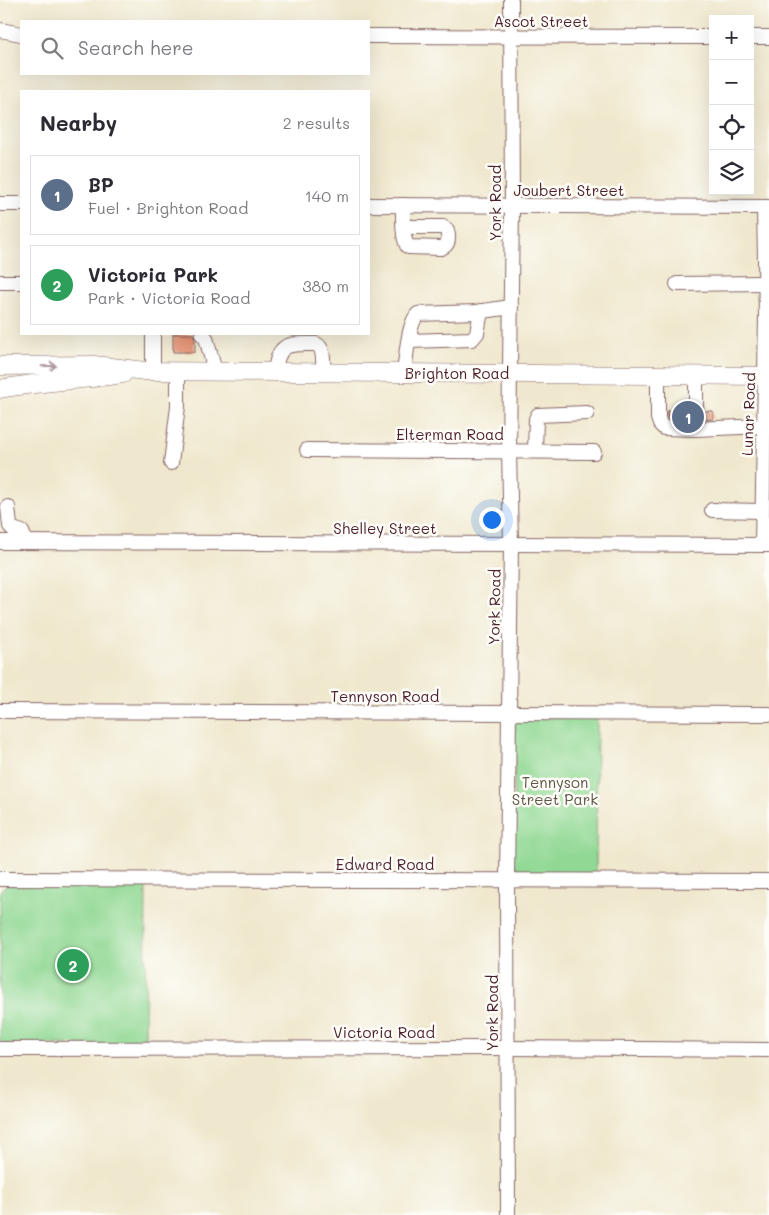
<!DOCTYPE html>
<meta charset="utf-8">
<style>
body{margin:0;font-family:Mali,sans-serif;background:#f2f2f3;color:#2b2b33}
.controls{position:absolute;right:15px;top:15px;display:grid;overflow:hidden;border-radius:0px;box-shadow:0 5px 20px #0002}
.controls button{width:45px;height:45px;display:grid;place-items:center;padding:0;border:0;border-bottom:1px solid #e1e1e2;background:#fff;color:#2b2b33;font:25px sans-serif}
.you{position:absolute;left:491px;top:519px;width:18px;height:18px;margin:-12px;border:4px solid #fff;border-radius:50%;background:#1a73e8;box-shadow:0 0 0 8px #1a73e833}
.badge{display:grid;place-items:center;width:32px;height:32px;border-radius:50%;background:#c8321e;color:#fff;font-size:16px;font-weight:700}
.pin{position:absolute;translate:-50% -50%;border:2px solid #fff;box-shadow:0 1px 5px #0006}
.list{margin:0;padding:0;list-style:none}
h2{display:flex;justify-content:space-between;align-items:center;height:65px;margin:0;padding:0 20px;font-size:21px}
h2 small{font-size:16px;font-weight:400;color:#7c7c81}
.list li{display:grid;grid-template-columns:32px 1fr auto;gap:15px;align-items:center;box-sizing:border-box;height:80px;margin:0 10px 10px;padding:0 10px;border:1px solid #e1e1e2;border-radius:0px}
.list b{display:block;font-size:19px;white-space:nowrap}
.list p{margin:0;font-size:16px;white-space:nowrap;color:#7c7c81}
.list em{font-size:16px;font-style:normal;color:#7c7c81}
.icon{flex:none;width:28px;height:28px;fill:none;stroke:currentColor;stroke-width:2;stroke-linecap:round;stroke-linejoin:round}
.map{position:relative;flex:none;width:769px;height:1215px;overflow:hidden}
.search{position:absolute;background:#fff;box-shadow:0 5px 20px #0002;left:20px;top:20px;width:350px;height:55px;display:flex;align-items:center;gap:12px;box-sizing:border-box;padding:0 18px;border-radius:0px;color:#7c7c81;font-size:19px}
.panel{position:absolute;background:#fff;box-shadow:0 5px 20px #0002;left:20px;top:90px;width:350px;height:245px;border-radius:0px}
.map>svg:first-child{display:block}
</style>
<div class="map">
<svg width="769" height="1215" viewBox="0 0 769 1215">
<rect width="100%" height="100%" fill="#fdfcf7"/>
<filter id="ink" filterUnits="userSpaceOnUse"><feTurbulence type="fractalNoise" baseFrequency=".02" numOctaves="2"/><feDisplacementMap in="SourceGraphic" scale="10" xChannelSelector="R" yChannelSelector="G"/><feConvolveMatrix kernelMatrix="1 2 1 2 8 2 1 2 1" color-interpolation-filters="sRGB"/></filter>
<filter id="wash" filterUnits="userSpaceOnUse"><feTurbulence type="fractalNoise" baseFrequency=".0096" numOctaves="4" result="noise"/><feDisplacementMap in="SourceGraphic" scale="20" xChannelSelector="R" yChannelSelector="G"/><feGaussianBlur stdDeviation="1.12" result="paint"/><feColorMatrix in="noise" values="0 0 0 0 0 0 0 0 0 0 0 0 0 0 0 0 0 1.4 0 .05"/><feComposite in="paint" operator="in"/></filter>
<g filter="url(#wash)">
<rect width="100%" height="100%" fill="#f0e8ce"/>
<!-- green -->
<g fill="#90d893" stroke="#6d7c5f">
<path d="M597,716L596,875L526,874L518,870L513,862L515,722L517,719Z"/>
<path d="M6,885H146L145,1045L3,1044L0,1040V891Z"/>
</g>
<g id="blocks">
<!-- building -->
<g fill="#e59373">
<path d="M173,334H193L195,340V352H173Z"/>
<path d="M667,411H687L691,418L696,420L703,416L705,411H713V419L696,420L668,419Z"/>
</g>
</g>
</g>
<g filter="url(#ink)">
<use href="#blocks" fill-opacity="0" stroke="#846564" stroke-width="1"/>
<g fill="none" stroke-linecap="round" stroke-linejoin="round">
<!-- minor casing -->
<g stroke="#846564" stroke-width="16">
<g id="minor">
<path d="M0,30L21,34"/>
<path d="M369,36L713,37"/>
<path d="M750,37H769"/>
<path d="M0,204H21"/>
<path d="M369,205L769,207"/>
<path d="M403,205C403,216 402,239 408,247L441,248C449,245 449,238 447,230L443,227H404"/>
<path d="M0,282H21"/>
<path d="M677,284L765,283"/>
<path d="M202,334L206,338L215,371"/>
<path d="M409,341L472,339L477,333L481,311"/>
<path d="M153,371V334"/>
<path d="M275,372C278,341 290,344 316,344C325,348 323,363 323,372"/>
<path d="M404,373C406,359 408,323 418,314L476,312L511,307"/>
<path d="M658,374V418L660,424L664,428L696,429L763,426"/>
<path d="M696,375V411"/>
<path d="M307,450L594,452"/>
<path d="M535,450L536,419L538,415L587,413"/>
<path d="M171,463L178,406V371"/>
<path d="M8,507L10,526L13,529L22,532L26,542"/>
<path d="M712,510L762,511"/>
<path d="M0,542L769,545"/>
<path d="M762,545L766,316L764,207"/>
<path d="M0,711L769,714"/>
<path d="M0,879L769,881"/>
<path d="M0,1049L508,1048L769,1050"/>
<path d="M508,1215L507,881L511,544L509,450L512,206L511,0"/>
</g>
</g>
<!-- major casing -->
<g stroke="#846564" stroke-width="19">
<g id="major">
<path d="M0,366L94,365L145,371L769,376"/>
<path d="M0,389C41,381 82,381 123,374"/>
</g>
</g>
<!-- minor -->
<use href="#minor" stroke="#fff" stroke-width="14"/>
<!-- major -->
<use href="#major" stroke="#fff" stroke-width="18"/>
</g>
<!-- one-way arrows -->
<defs><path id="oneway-shaft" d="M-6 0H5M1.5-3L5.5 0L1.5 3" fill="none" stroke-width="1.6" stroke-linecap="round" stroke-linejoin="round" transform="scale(1.25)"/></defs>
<use stroke="#ae9aa0" href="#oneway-shaft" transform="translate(49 366) rotate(-2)"/>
</g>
<g text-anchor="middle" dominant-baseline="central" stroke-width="5" stroke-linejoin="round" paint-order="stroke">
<!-- street labels -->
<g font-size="15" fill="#4a1f2b" stroke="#fdfcf7">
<text x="541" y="21">Ascot Street</text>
<text x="569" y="190">Joubert Street</text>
<text transform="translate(495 203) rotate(-90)">York Road</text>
<text x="457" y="373">Brighton Road</text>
<text transform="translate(748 414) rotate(-88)">Lunar Road</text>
<text x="450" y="434">Elterman Road</text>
<text x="385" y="528">Shelley Street</text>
<text transform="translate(494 607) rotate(-89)">York Road</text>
<text x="385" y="696">Tennyson Road</text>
<text x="385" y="864">Edward Road</text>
<text transform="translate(492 1013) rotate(-90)">York Road</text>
<text x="384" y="1032">Victoria Road</text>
</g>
<!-- park labels -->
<g font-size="15" fill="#5f564a" stroke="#fdfcf7">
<text x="555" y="782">Tennyson<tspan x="555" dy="17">Street Park</tspan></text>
</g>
</g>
</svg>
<div class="controls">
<button>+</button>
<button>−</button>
<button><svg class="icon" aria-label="locate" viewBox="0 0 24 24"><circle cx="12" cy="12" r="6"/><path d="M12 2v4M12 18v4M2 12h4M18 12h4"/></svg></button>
<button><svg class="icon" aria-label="layers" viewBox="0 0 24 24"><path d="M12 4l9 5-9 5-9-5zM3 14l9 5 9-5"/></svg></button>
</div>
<div class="you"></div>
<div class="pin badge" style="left:688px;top:417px;background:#5c6f8a">1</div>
<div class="pin badge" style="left:73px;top:965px;background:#2e9e5b">2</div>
<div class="search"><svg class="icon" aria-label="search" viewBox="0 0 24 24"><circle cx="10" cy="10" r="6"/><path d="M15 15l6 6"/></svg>Search here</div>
<section class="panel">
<h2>Nearby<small>2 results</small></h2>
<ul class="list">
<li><span class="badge" style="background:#5c6f8a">1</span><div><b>BP</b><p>Fuel · Brighton Road</p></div><em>140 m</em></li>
<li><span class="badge" style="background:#2e9e5b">2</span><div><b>Victoria Park</b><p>Park · Victoria Road</p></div><em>380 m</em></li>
</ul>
</section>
</div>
